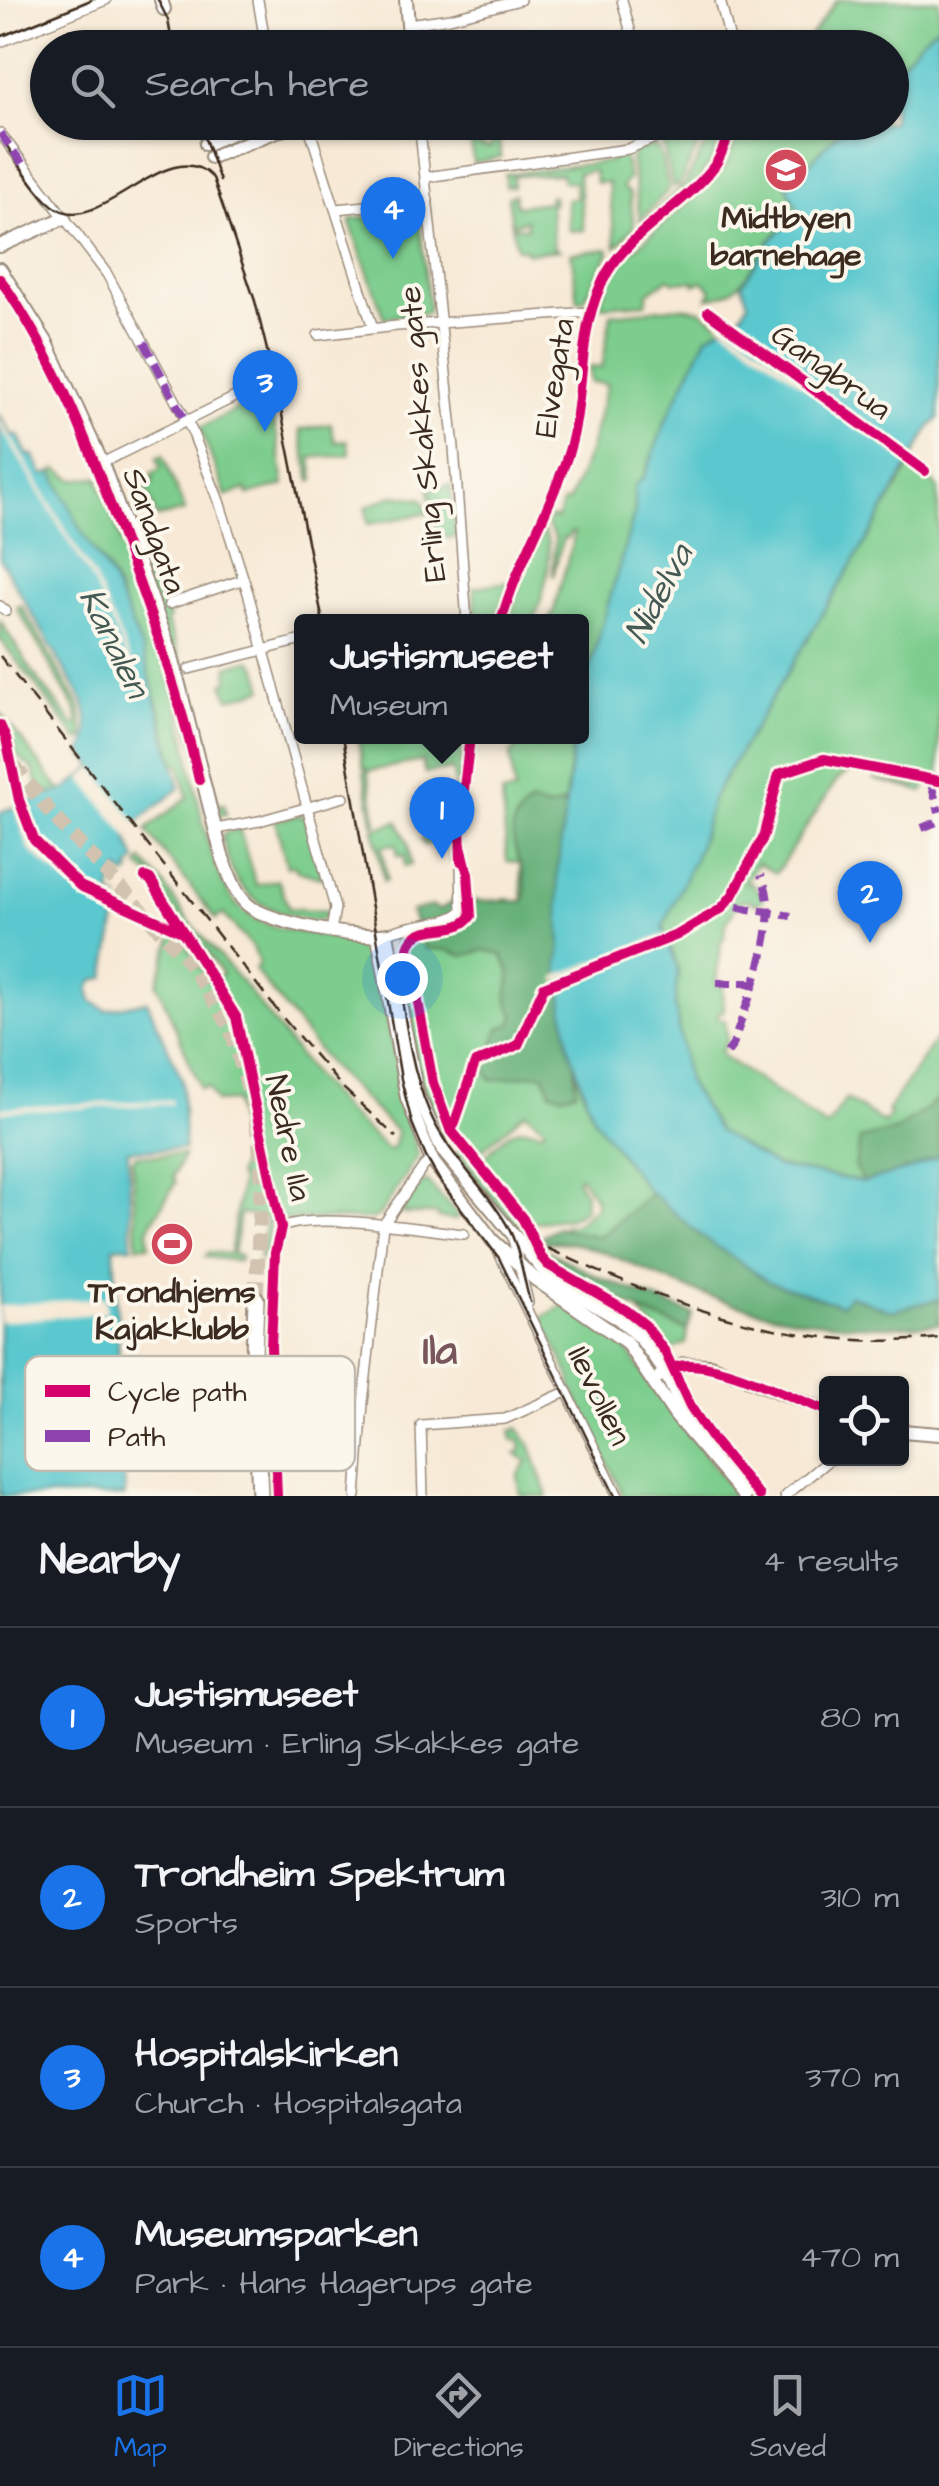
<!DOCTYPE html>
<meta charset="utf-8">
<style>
body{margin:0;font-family:"Architects Daughter",sans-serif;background:#242831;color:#f1f3f6}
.controls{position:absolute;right:30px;bottom:30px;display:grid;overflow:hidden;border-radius:10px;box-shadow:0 2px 8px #0004}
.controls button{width:90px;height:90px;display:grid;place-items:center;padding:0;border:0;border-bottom:2px solid #363941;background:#171b24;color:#f1f3f6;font:50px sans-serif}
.you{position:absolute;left:402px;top:978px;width:35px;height:35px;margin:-25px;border:8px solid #fff;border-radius:50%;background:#1a73e8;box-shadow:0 0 0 15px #1a73e833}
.badge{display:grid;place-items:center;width:65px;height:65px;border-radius:50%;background:#1a73e8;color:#fff;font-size:32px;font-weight:700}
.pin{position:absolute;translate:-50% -82px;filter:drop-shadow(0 2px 5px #0008)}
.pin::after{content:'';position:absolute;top:52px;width:35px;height:30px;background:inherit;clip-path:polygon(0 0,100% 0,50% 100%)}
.popup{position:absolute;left:294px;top:614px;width:295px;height:130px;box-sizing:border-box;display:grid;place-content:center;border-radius:10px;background:#171b24;filter:drop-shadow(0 2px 8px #0005);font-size:32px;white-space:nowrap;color:#9ea1a6}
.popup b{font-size:38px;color:#f1f3f6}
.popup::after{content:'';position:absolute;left:50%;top:100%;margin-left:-20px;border:20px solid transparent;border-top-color:#171b24}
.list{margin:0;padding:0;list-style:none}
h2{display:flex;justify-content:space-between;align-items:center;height:130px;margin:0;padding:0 40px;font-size:42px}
h2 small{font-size:32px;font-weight:400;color:#9ea1a6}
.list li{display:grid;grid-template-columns:65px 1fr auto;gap:30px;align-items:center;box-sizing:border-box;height:180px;padding:0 40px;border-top:2px solid #363941}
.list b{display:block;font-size:38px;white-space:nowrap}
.list p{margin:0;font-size:32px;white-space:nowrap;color:#9ea1a6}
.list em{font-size:32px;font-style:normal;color:#9ea1a6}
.icon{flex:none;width:55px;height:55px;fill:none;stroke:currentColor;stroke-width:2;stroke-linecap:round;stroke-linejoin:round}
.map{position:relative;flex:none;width:939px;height:1496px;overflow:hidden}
.search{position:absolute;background:#171b24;box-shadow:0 2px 8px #0004;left:30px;right:30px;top:30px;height:110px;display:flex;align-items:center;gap:25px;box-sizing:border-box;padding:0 35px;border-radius:55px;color:#9ea1a6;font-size:38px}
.sheet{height:850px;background:#171b24}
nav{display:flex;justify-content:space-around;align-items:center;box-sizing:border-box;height:140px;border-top:2px solid #363941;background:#171b24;font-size:28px;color:#9ea1a6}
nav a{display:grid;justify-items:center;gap:5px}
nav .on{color:#1a73e8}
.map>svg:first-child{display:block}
</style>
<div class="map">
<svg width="939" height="1496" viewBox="0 0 939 1496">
<rect width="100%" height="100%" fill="#fbf7ec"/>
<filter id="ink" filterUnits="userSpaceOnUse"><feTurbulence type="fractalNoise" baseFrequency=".01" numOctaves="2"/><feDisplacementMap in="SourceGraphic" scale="20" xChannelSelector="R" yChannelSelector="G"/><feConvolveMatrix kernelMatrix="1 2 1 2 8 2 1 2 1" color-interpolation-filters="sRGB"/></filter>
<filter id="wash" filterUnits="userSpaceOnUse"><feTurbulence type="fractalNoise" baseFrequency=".0048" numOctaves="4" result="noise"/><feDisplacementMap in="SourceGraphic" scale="40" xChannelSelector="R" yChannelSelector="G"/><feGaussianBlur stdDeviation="2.25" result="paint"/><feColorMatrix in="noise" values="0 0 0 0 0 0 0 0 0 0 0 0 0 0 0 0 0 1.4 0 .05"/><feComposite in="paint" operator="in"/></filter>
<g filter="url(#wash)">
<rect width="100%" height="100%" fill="#f7e9d5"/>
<!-- green -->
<g fill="#7dcd8e" stroke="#5c7c56" stroke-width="2.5">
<path d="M837,0H939V25L922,39L892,73V48H802Z"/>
<path d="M741,123H828L836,129L842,123H847L787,187L799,212C789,221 779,230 770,241C751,266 744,294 708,298L712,289L702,281L695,285V281L674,282L669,278L648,293L646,303L602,306L600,301L609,281L625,257L716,178L726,165Z"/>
<path d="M487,127L498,129L501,157L473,163L471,143L489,148L492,144Z"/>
<path d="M701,132L704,133L679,185L673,187L663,145Z"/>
<path d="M710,135L719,141C717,174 661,212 637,233L645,221L685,184Z"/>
<path d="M654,145L661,155L669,189L640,220L631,159L635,150Z"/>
<path d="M623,154L629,178L622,187L630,194L634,227L616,247L608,182L596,183L594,171L578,173L584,230L569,231L566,200L576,198L574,181L563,182L561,174L513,176V186H506L505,174L611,161L612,157Z"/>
<path d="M514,194L516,206L549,202V196H553L554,203L550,204L554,247L559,250L527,253L526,249H517L512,227L527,228L526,220L512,225L508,197Z"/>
<path d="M419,212L429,309L426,313L384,318L350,223L352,219Z"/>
<path d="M608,249L609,253L584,300L578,301L571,253Z"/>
<path d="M680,307L700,310L722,326L668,416L644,477L634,486L635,511L588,674L582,685V622H547L553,613L575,533L571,532L568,538H563L553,577L555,537L547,526L550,517L557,519L563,502L568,503L589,452L607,384L590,382L589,367L602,368L611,314Z"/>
<path d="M266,394L277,435L284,485L248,495L246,489L226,496L200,428Z"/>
<path d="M331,424L335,442L347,440L350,454C333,458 326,455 311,458L314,480L311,481L300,430Z"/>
<path d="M163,455L185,511L157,518L144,483L154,481L151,474L161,468L157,458Z"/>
<path d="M911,465L938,487L939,785L927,783L923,792L873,779L917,786L919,781L854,768L837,780L776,873L757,863L745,883H751L762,895V901L757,904L749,900L739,901L726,924L725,936L720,944C723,959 714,969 717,985L723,987L724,1010L718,1014V1019L725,1020L727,1038L725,1047L721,1049L723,1056L827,1127L846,1099L884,1123L890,1114L887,1111L939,1034V1156L863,1182L775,1166L717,1131L687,1081L675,1004L678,970L663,926L698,850L713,797Z"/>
<path d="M113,467L121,483L119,487L161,603L165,605L169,617L167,622L207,737L203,742L217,805L224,804L226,814L216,816L110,468Z"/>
<path d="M57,469L75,480L98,477C125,551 153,626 177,702C193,755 202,867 238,906C268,937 322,931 361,942L372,952L379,968L402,1099L418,1156L380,1215L373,1219L270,1220L267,1251L259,1259L266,1218L240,1214L233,1254L240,1256L239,1261L205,1257L209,1252L230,1254L241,1178L237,1177L242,1156L235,1101L216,1102L208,1087L201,1089L157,984L173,934L185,943L211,984L222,974L205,948L199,949L202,946L193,932L189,934L151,876L138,866L142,860L162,882L188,920L245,986L316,1078L346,1112L389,1151L394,1145L397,1132L331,1067L255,970L259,962L253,948L223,914L216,919L146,830L188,797L179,764L175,765L142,650L112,577L82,532L53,472Z"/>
<path d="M451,485L456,537L446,538L433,523L429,489Z"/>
<path d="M395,495L422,499L429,513L368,524L366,507Z"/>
<path d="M543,531C558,550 542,600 533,621H509L524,570Z"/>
<path d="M508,582L497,621H476L474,587Z"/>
<path d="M21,605L80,707L84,738L79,741L0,639V621L34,674L74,725H78L77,712L18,610L17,606Z"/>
<path d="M251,660L258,668L264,689L229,699L223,683L228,681L227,667Z"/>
<path d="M0,712L61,791L51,794L38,786L33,769L18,757L0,719Z"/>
<path d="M358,737H361L363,742L423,737L426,750L455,747L457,737H464L457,798L440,803L434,800L457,796L452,769L425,773L422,761L368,771L377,824L374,825L364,772L367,768L363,767Z"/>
<path d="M527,737H574L559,844L577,1075L593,1118L646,1188L653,1192L605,1246L557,1231L564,1226L576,1224L596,1207V1200L580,1176L576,1179L585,1193V1209L570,1218L532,1223L481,1160C503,1140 511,1120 542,1132L545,1127L525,1112L476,1155C466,1143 456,1125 440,1129L418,1073L395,941L397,935L405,931L421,935L476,917L475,902L510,899L511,904L523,903L520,863L507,861L502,794L515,792L510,755Z"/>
<path d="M454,805L458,808L454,833L456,860L451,862L447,840L424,845L421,839L437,836L442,830L441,812Z"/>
<path d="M299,815L304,816L322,878L297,871L294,865L287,867L275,820Z"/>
<path d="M398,821L408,843L411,865L405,866L404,855L398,856L396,844L382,846L387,880L384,881L374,829Z"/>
<path d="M239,828L256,885L278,880L289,908L329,911L326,917C316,923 307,919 296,917C249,906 229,882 222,834Z"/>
<path d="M460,1151L525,1230L535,1251L465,1168L455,1154Z"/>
<path d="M136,1155H184L173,1177L176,1182L148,1229L149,1245L137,1246L132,1160Z"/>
<path d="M427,1181L457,1215L456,1220L438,1218V1214H403L402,1211L420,1184Z"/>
<path d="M565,1305L619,1340L737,1496H623L570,1384L572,1381L542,1317Z"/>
<path d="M639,1311L687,1330L686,1343L672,1350Z"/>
<path d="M518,1428L530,1444L548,1496H521L518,1476L527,1461L516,1454L522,1450L520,1440H513L511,1431Z"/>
</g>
<!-- forest -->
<g fill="#66b079" stroke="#506d4c" stroke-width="2.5">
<path d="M531,803L548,808L562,804L565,808L576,1091L563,1095L551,1092L544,1074C525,1073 511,1079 491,1080L483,1065L493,1050L499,1028L512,1024L515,1015C501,998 511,990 510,972C509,970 503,956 502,955L485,950L463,956L447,950L425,948L411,911L431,906L440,910L453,901H524C533,863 489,834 531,803Z"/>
<path d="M939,1099V1156L911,1169L863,1182L855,1167L860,1139L897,1130Z"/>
<path d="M653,1192L701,1236L850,1295L891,1311L939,1299V1324C871,1330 800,1324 734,1304C715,1298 695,1292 676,1284C640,1270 585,1236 546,1243L542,1236L557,1227L600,1237Z"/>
<path d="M546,1250L598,1277L693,1314L687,1330C654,1317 560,1279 546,1250Z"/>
</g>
<!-- water -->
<g fill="#5ac8ce" stroke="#4a7976" stroke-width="2.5">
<path d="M939,25V418L930,427L871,533L713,797L698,850L663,927L678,970L675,1004L687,1081L718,1131L775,1166L863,1182L911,1169L939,1156V1299L891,1311L850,1295L841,1305L769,1282L701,1236L646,1188L593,1118L568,1044L558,965L561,947L557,874L574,737L582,736V685L588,674L635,511L634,486L644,477L668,416L707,336L740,316L748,303L742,284L771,240L799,212L787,187L847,123L892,122V73L922,39Z"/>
<path d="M0,416L12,435H18L28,456L33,454L44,475L53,472L82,532L111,577L142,649L180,788L137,822L127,837L136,860L129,869L131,872L126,876L120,870L113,879L111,894L120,899L105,978L93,980L89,990L92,1001L106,1010L147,1001L182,1079L184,1149L128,1150L132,1246L114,1247L125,1496H0V812L66,789L94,767L81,752C92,737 87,720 84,703L0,559Z"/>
</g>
<!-- pier -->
<g fill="#f7e9d5">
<path d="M723,320L918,463L915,468L718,323Z"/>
<path d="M0,419L95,579L135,670L132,671L92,580L0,426Z"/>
<path d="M94,768L140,826L132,838L133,844L81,778Z"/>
<path d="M22,800L35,838L82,884L122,901L120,911L77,892L29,850L13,802Z"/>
<path d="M670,933L672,940L557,983L556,976Z"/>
<path d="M172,1100V1104L0,1112V1108Z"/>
<path d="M105,1297L107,1313L0,1322V1306Z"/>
</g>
</g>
<g filter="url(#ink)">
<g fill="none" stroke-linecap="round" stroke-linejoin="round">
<!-- highway-tunnel -->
<path stroke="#d1c3b0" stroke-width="15" stroke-dasharray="15 8" stroke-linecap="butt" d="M0,747L50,812L187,959L230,1026L255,1112L262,1163L256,1299"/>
<!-- street casing -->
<g stroke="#998a7a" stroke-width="12">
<g id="street">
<path d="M258,0L266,48"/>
<path d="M622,0L635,48"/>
<path d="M720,0L732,48"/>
<path d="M408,24L450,18L520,0"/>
<path d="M0,42L106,0"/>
<path d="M828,48L845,41L849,48"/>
<path d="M419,122L454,448L467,622"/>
<path d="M308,124L373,328"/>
<path d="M0,133L107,274L192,431L219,501L248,593L335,908L331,931"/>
<path d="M426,177L628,149L655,138V122"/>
<path d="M336,209L428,200"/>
<path d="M318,335L397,326L589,312"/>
<path d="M102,463L261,384"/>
<path d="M169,604L242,580"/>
<path d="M0,606L6,611"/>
<path d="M501,622C517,562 551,510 569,451C587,392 575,328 607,273C633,229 685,206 715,165C723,153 728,136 733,122"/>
<path d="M189,669L302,640"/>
<path d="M216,829L259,821L344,797"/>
<path d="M387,934C410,922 446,926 462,911L460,824L470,736"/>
<path d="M513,1239L528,1302"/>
<path d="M496,1247L618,1496"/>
<path d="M277,1496L271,1346L275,1253L281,1228C310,1211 427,1230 464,1234"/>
<path d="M356,1496L363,1403L383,1225L424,1166L433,1158"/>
<path d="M423,1496L421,1425L505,1419L566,1392"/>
<path d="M785,1496L831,1458"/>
</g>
</g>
<!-- secondary casing -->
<g stroke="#998a7a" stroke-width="16">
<g id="secondary">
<path d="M161,0L164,9"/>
<path d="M406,0L410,48"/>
<path d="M206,144L257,122"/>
<path d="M211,157L277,131L316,122"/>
<path d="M0,246L64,218"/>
<path d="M0,269L47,343L102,463L171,653L222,856C229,872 234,893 248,905C269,923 360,940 387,934L417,1093L443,1151L543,1270L564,1287L619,1319L641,1339L665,1372L696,1438"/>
<path d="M378,936L407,1098L431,1159L493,1241L535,1279L626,1342L675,1415L744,1496"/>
<path d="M660,1376L683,1364L710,1365L826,1410"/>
<path d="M902,1431L939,1434"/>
</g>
</g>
<!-- highway casing -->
<g stroke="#998a7a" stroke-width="19">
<path id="highway" d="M256,1299L254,1355L260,1496"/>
</g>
<!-- street -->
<use href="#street" stroke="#fff" stroke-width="9"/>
<!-- secondary -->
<use href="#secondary" stroke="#fff" stroke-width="12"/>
<!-- highway -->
<use href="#highway" stroke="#fff" stroke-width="15"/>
<!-- tram -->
<g stroke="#3b2a1e" stroke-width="2.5">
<path d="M158,0L168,20L173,48"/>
<path d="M0,37L91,0"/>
<path d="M199,122L220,181"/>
<path d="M0,136C14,155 38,198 58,209C103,234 170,131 213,178L255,301L278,395L323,622"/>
<path d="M343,736L401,1079L412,1123L426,1157L440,1181L499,1258L615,1496"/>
<path d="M396,959C404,1009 409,1065 429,1111C447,1154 481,1182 504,1220C520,1245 522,1274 530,1302"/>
</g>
<!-- rail -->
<g stroke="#3b2a1e" stroke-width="2.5" stroke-dasharray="15 8" stroke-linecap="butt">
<path d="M0,656L284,1019L342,1087L396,1137"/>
<path d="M547,1248C670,1306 801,1353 939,1338"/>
</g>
<!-- quiet -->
<g stroke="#8e44ad" stroke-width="8" stroke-dasharray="15 8" stroke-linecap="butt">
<path d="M0,133L25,167"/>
<path d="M144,342L186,422"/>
<path d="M931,784L939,812"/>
<path d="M922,828L939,821"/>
<path d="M737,907L791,916"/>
<path d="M717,983H752"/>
<path d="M727,1053L733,1045C748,995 784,926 761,875"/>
</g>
<!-- cycleway casing -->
<g stroke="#fbf7ec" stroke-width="16">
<g id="cycleway">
<path d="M0,279C58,361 92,453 126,547C154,623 181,700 199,780"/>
<path d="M708,312L925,471"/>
<path d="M501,622C517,562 551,510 569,451C587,392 575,328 607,273C633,229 685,206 715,165C723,153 728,136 733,122"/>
<path d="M0,725L6,738L19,800L34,840L80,886L184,933"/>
<path d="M461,846L468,874L471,916C456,938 416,919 408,948L433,1083L450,1129L523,1219L541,1257L548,1265L626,1310L645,1325L665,1352L690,1406L712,1439L759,1496"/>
<path d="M461,861L460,824L470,736"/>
<path d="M145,877L150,879L236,1017L281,1228L275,1253L271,1346L277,1496"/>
<path d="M450,1129L454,1125L475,1063L518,1045L544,987L677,935L721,909L732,896L763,838L779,774L824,759L939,781"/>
<path d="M673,1368C707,1353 789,1398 826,1410"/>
</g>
</g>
<!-- cycleway -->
<use href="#cycleway" stroke="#d6006c" stroke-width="10"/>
</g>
</g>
<!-- icons -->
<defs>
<g id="school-disc" transform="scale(2.25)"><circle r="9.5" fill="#d1495b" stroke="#fbf7ec"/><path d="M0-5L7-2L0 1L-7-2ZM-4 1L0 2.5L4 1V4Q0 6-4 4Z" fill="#fff"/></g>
<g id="stadium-disc" transform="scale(2.25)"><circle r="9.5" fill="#d1495b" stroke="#fbf7ec"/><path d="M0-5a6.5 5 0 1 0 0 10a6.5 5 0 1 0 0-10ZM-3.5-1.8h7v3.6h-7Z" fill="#fff"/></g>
</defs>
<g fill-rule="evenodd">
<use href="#school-disc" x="786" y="170"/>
<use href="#stadium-disc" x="172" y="1244"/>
</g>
<g text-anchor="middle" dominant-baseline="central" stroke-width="8" stroke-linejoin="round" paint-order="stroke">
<!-- poi labels -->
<g font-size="32" font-weight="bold" fill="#3b2a1e" stroke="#fbf7ec">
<text x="786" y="218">Midtbyen<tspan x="786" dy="37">barnehage</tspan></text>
<text x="172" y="1292">Trondhjems<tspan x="172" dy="37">Kajakklubb</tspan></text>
</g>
<!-- street labels -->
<g font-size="32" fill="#3b2a1e" stroke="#fbf7ec">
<text transform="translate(831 372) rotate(36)">Gangbrua</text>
<text transform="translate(555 378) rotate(-81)">Elvegata</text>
<text transform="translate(423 434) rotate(-95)">Erling Skakkes gate</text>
<text transform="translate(154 531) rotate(70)">Sandgata</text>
<text transform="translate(288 1138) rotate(78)">Nedre Ila</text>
<text transform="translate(599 1396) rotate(64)">Ilevollen</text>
</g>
<!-- water labels -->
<g font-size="35" font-style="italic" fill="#445953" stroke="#fbf7ec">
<text transform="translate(659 594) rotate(-62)">Nidelva</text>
<text transform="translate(114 643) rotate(64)">Kanalen</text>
</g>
<!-- district labels -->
<g font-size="42" font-weight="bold" fill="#78565b" stroke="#fbf7ec">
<text x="440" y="1352">Ila</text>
</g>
</g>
<!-- legend -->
<rect x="25" y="1356" width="330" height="115" rx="15" fill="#fbf7ec" stroke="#c1baae" stroke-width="2.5"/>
<rect x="45" y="1385" width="45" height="12" fill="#d6006c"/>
<rect x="45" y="1430" width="45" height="12" fill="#8e44ad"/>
<g font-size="28" fill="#3b2a1e">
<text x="108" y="1401">Cycle path</text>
<text x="108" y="1446">Path</text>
</g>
</svg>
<div class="controls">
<button><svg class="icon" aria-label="locate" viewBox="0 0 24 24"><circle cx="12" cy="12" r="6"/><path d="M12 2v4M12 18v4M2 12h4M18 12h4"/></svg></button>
</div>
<div class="you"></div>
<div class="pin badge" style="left:442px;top:859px">1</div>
<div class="popup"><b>Justismuseet</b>Museum</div>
<div class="pin badge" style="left:870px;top:943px">2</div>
<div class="pin badge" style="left:265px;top:432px">3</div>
<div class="pin badge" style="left:393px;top:259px">4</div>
<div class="search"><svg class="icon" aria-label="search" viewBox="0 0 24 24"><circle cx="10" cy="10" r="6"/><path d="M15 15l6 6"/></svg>Search here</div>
</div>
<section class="sheet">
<h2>Nearby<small>4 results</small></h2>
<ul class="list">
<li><span class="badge">1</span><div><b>Justismuseet</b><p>Museum · Erling Skakkes gate</p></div><em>80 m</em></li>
<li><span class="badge">2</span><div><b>Trondheim Spektrum</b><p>Sports</p></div><em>310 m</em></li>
<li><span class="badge">3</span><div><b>Hospitalskirken</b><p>Church · Hospitalsgata</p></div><em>370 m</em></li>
<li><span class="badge">4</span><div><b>Museumsparken</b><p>Park · Hans Hagerups gate</p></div><em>470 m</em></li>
</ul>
</section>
<nav>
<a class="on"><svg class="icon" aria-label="map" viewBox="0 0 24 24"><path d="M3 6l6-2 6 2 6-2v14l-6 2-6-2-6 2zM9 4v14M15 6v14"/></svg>Map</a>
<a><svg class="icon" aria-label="directions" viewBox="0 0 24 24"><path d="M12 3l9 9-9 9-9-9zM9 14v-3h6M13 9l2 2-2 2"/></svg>Directions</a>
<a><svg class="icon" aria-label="saved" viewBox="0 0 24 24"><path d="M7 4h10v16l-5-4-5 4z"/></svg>Saved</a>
</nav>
